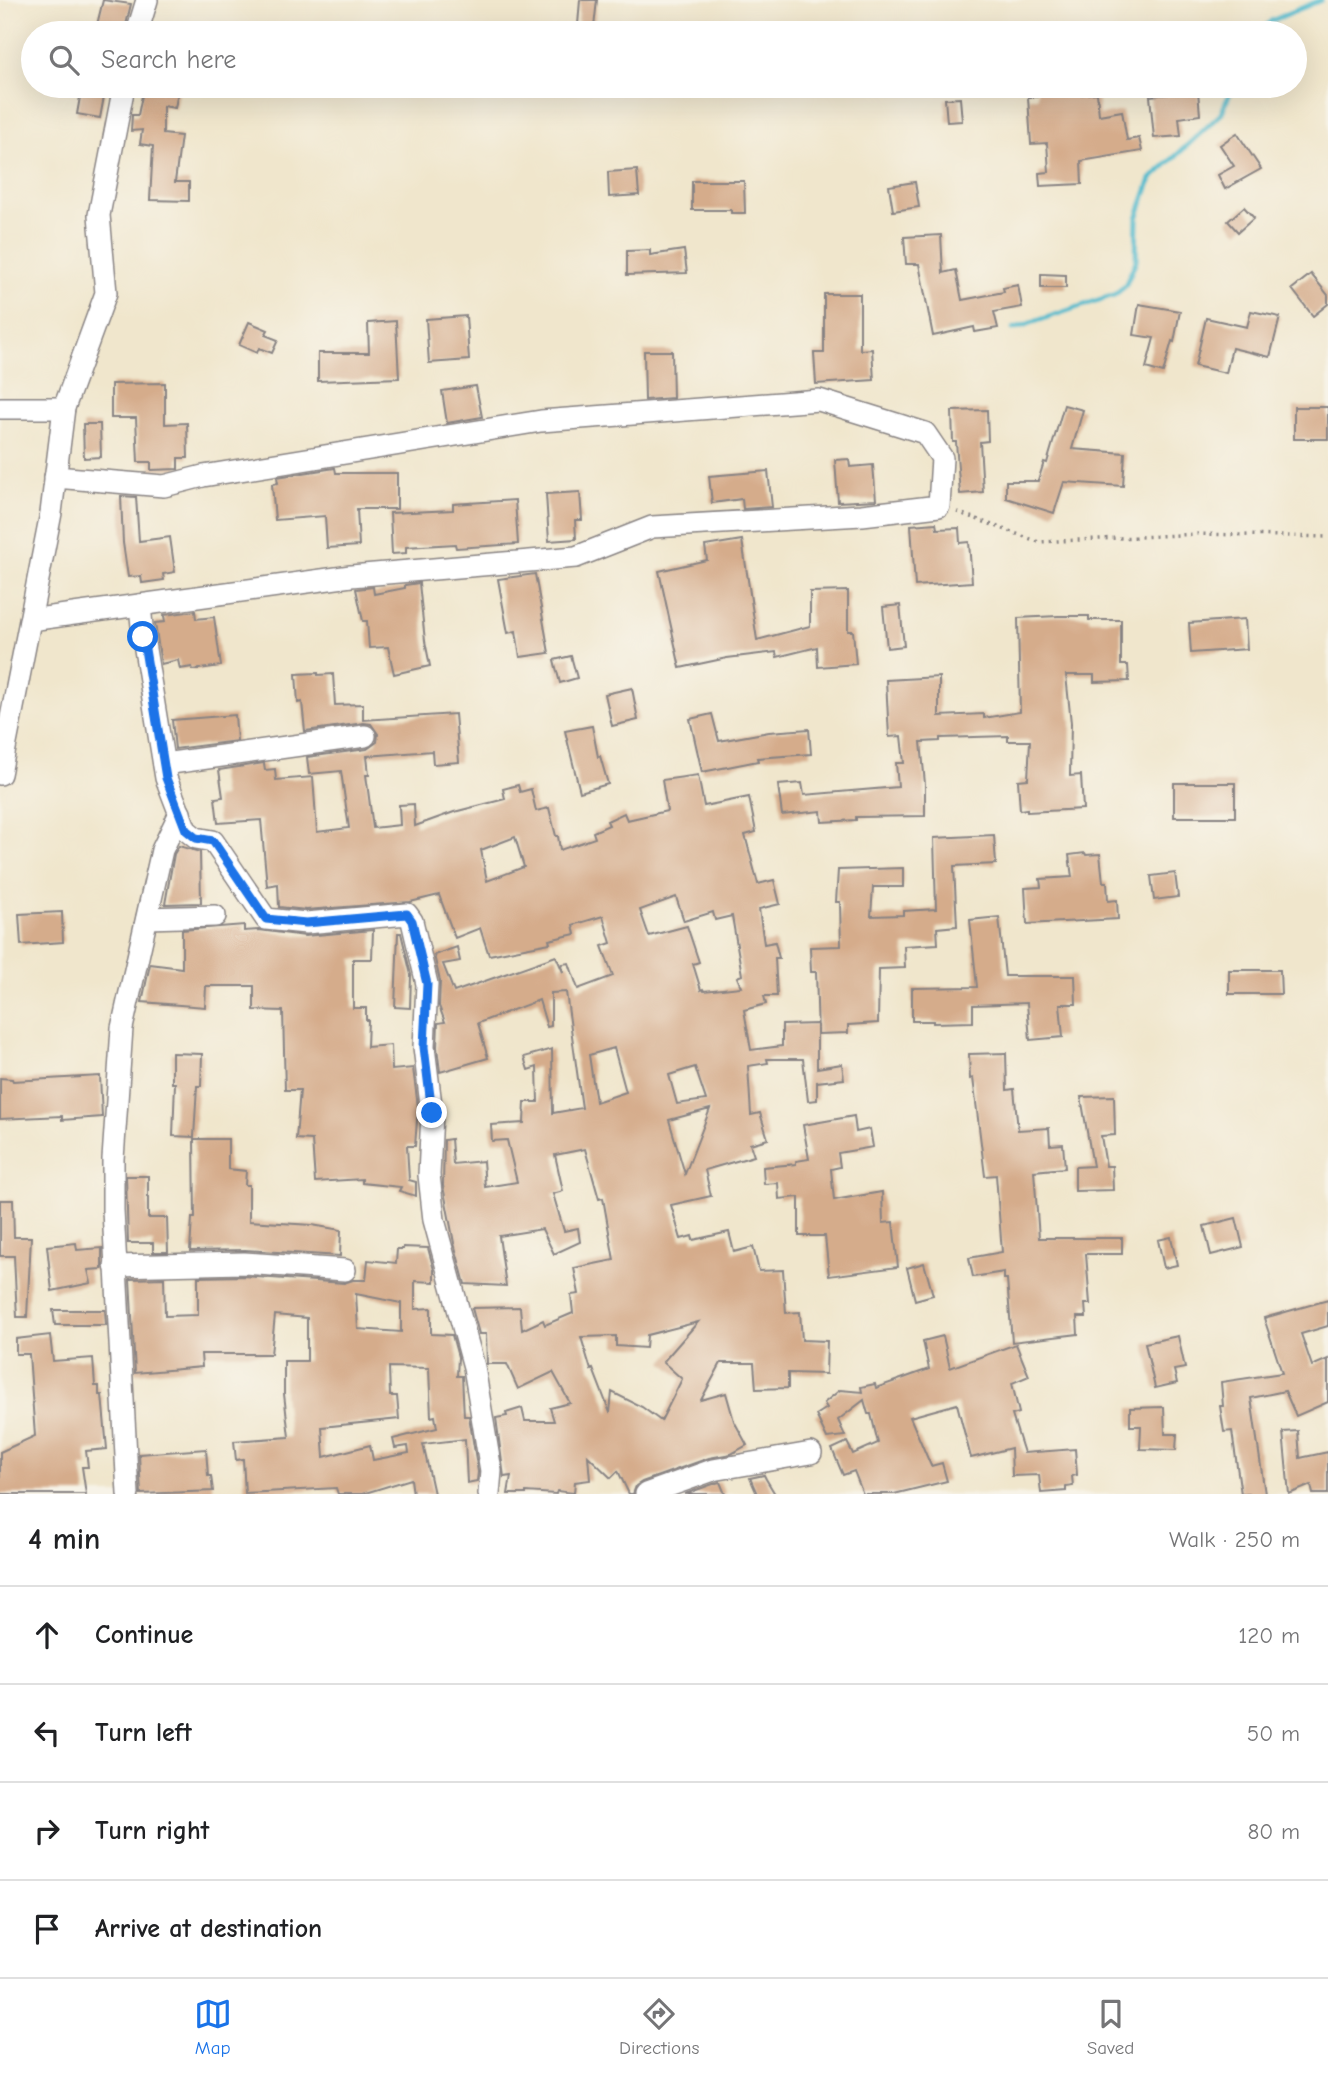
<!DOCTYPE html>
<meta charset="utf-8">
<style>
body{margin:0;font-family:"Comic Neue",sans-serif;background:#f2f2f2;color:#202124}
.stop{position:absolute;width:21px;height:21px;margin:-16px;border:5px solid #1a73e8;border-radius:50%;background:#fff}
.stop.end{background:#1a73e8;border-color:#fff;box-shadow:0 2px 7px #0008}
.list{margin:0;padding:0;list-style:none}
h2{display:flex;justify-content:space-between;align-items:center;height:91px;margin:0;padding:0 28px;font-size:30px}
h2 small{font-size:23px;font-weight:400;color:#757577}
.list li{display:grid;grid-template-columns:46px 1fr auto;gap:21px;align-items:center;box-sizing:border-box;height:98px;padding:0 28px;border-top:2px solid #e0e0e0}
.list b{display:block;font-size:26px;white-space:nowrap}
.list em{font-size:23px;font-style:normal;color:#757577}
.icon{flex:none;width:38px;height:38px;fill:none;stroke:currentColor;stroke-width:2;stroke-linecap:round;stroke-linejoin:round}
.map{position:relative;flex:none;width:1328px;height:1494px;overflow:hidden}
.search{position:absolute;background:#fff;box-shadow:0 7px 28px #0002;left:21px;right:21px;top:21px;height:77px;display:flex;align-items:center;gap:18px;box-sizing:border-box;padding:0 24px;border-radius:38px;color:#757577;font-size:26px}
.sheet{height:483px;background:#fff}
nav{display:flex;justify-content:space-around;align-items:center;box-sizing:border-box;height:98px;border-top:2px solid #e0e0e0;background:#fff;font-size:19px;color:#757577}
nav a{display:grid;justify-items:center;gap:4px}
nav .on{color:#1a73e8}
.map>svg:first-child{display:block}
</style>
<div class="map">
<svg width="1328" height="1494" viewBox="0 0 1328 1494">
<rect width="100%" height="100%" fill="#f7f3e8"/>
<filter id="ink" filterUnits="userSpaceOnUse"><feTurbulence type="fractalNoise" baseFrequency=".0143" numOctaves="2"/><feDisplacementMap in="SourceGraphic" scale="14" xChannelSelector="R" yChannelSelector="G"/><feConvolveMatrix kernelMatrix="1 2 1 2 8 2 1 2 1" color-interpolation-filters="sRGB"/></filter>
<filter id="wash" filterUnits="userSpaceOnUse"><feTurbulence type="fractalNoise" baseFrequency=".00686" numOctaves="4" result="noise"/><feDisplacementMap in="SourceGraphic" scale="28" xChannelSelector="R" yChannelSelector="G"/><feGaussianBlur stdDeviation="1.57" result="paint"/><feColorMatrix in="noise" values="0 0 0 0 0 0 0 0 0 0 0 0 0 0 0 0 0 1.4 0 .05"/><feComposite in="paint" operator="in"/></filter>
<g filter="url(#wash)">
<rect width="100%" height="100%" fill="#f0e6cc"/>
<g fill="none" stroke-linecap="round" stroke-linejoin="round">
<!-- stream -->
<g stroke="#51bbce" stroke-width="5">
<path d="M1261,33L1271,21L1321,0"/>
<path d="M1013,329L1114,295L1125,286L1136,261L1137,218L1151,179L1221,114L1233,86"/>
</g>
</g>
<g id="blocks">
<!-- building -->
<g fill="#d5ac8b" fill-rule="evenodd">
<path d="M103,0L131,4L124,33H95Z"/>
<path d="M580,0H597L594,27L578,25Z"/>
<path d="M82,86H106L100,118L77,114Z"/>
<path d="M144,86H179L175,108L163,106V134L181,136L175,182H189V201L150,200L153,146L140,144L142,130L131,131L132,115H138Z"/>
<path d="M1037,86H1066L1067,96L1097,93L1099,115L1122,111L1127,140L1139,138L1142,151L1081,161L1082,184L1040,186L1039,173L1049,172L1047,143L1031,144L1028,97H1037Z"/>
<path d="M1198,91L1200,115L1179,118L1181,136L1154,138L1150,96Z"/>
<path d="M960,98L962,121L947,122L945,99Z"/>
<path d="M1237,133L1261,169L1225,189L1218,175L1234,166L1220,145Z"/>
<path d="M637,170L639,195L609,197L608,172Z"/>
<path d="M692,181H744L745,213H731V210H692Z"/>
<path d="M915,182L919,207L893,211L889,186Z"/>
<path d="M1244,207L1254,218L1238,232L1228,221Z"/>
<path d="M941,235L943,273L956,270L962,300L1004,292L1003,288L1018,285L1022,307L994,312L998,328L975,332L974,327L933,336L919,264H906L904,237Z"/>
<path d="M650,250V255L684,250L687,273L627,275V251Z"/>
<path d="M1041,274L1066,275V288H1041Z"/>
<path d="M1311,274L1328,295V304L1313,316L1292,289Z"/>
<path d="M824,294H860V350L872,349L874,380L816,384L814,353H824Z"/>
<path d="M1139,304L1180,311L1174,342L1172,341L1163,373L1146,368L1154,338L1134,335Z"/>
<path d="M1251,311L1280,317L1270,357L1232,348L1226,373L1195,366L1206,318L1247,327Z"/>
<path d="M466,316L469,360L429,363L426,319Z"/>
<path d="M396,321L399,378L318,381V353H369L368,323Z"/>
<path d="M249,322L268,330L265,335L278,340L272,353L259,348L257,353L239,345Z"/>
<path d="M644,351H672L673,398L645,400Z"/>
<path d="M165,383V424L187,423L188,458H178V469L151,470V462H138L136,418H111V384Z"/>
<path d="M476,386L482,417L447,423L442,391Z"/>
<path d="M1064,405L1083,410L1072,449L1125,453L1123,486L1064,482L1054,513L1006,498V481H1038L1044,462L1047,463Z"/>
<rect x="1294" y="407" width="34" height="32"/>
<path d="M987,410L988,441L980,442L983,492L960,494L956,442H953L952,411Z"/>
<path d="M83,424H100L101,457L84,458Z"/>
<path d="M849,459L850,467L873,465L876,500L838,502L835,460Z"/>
<path d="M335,468L336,473H397V509H357L359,546L327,548L325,516L275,520L272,484L278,483L277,477Z"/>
<path d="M768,471L772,507L743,509L742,499L712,503L709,476Z"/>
<path d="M580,492L582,520H575L576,539L549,541L546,494Z"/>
<path d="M121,496L136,497L139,541L170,537L175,572L163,574L164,580L142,583L141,576L128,577L123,543Z"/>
<path d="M515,500L518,544L456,548L455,544L406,547V553L392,554L390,513L453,510V504Z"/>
<path d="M936,523L937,529L959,528L960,543L969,542L972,582L915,586L911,525Z"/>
<path d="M742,540L757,640L810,626V592L848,591V631H853L856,664L818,667L817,647L777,657L776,652L727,658L680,668L659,571L707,560L705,546Z"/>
<path d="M535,574L549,653L520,657L516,631L508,633L498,579Z"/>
<path d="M419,583L425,641L430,666L394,674L388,647L369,648L367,621H363L356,589L373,587L374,594L405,588V585Z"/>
<path d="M900,605L904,646L887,648L883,607Z"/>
<path d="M195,611L196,619L214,617L221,666L193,670L192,667L180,669L178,660L161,664L155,623L165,622L164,615Z"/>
<path d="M1058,616H1089V620H1121V665H1128L1129,681L1094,682V675H1066L1071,723L1070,776L1081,775L1083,809L1027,812V809L1020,810L1018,780L1028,779L1030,741H1008V736L940,738V741L921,742L925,784V816L856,817V820L822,822L821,811L782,815L778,785L802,783L804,795L898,787L896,763H904L901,736L889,737L886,680L939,677V716L984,714V718L1020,712L1018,618Z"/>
<path d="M1245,619L1247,649L1191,653L1189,623Z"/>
<path d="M571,656L577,678L560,683L554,660Z"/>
<path d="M318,673V675L333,674L335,705L363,704V720L455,714L459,762L433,764L432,751L367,756L369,775H366L373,828L400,825L399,805L414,804L415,826L454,812L505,799L503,789L518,785L520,792L531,789L536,811L549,808L556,836H558L560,850L595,838L593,832L609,825L607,821L624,813L627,820L667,811L662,780L698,775L704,806L749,797L756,832L745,835L758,884L774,880L780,904L759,909L764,944L775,942L779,958H775L777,996H764L766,1004L744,1010L751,1050L782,1046V1025L817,1024V1068L842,1064L844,1079L817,1082V1100L808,1101L803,1059H767L768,1063L748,1066L751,1115L760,1113L768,1139L750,1144L754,1156L705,1170L711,1196L671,1205L681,1239L692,1236L693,1240L729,1232L734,1252L753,1247L759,1271L783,1270L786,1313L800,1312L802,1340L827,1341L826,1374L788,1373V1388L756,1389L754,1363H721L701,1400L726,1393L734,1421L747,1445L731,1454L709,1458L642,1482L636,1486L633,1494H629L618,1471L611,1478L588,1456L590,1480L575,1482L574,1493L557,1491L556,1494L526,1492V1494H508L511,1476L504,1477L496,1418L507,1416L506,1413L522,1408L525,1421H554L550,1408L570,1403L553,1372L518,1389L507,1364H487L486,1334H479L472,1308L520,1307L522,1330L543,1320L545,1325L573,1313L571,1295L579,1294L574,1268L614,1260L603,1198L599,1199L585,1149L555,1155L563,1191L553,1194L564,1231L578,1228L580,1242L554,1254L542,1229L499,1236L506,1286L465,1284L454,1243L443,1186L444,1140L451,1139L453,1164L483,1161L485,1187L517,1182L507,1140L492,1141L491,1125L524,1123L525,1102H538L537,1067L528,1070L524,1057L552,1049L553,1113L582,1108L566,992L551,993V1026L547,1027L539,1000L478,1023L488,1058L440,1072L437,1047L438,1023L445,1022L439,1006L440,981L434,955L457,947L460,961L443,964L454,992L556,956L563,972L562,964L569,963L578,989L613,976L602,946L611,943L603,916L573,925L575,934L549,940L550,943L489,955L480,928L455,938L439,895L410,902L306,910L279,907L278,884L267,886L261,820L218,823L215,798L223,797L219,770L264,763L265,770L275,769L276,780L313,777L317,832L349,828L341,771L309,774L307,757L367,749L377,742L378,734L371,724L364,723L305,731L302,702L298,703L296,674ZM515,837L524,867L487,881L481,850ZM676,897L684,921L713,912L715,920L732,916L742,975L737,977L741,987L704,991L703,989L701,990L693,964L699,962L687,926L649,936L640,910ZM614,1048L626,1092L596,1102L589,1055ZM695,1067L706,1100L677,1104L669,1075ZM710,1109L685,1174L669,1120ZM698,1322L663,1362L682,1379L661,1421L642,1407L612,1392L610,1413L593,1369L591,1370L581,1337L616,1336V1346L646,1348L647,1335Z"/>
<path d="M632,688L638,720L612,726L605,694Z"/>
<path d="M712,714L719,741L769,732L809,729L811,754L757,758L758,761L702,772L690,719Z"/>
<path d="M235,715L237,741L175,749L172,720Z"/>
<path d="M592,726L598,757L600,756L608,784L580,792L565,731Z"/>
<rect x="1174" y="783" width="61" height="34"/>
<path d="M994,835L996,864L954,866L957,926L937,928L938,944L904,946L905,968L879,969L878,1023L848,1025V1033L818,1034L816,972H811L810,947L841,946L840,902H836L838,870L903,868V887H873L871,916L903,915V911L936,909L934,838Z"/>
<path d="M179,846L200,852L201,903L165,904L174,854Z"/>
<path d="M1085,853L1086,855L1100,854L1103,882H1107L1108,901L1117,900L1118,919L1027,924L1025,888L1041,887L1040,879L1072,877L1069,855Z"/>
<path d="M1175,873L1178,897L1154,900L1151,876Z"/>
<path d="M62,912L63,942L21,945L19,914Z"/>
<path d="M999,917L1005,976H1075L1076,1004H1060L1063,1037L1030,1040L1027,1003L973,1005V1022L933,1023V1021H912V988L977,987L970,920Z"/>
<path d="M244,925V931L259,930L305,936L373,930L372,959H353V1008H366V1020H368L367,1047L391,1045L392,1070L413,1068L418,1107L415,1146H407L409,1180L416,1182V1196L399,1191L401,1187L362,1183V1179L315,1182L312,1140L296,1139L300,1090H285L283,1011L254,1010V986H206L205,1007L142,1002L150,964L182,968V930Z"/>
<path d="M398,933H401L411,975L410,1008L395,1007Z"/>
<path d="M1229,970H1280L1281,994H1229Z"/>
<path d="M172,1053L202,1054L201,1086H197L194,1137L173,1136L175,1083H172Z"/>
<path d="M1006,1053L1007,1090L1014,1089L1018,1130L1049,1128L1050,1145L1063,1144L1065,1168L1034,1171L1039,1238H1122V1254H1086L1090,1304H1085L1086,1317H1077L1078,1334L1012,1342L1007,1279H1004V1272L973,1277L969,1258L1002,1252L996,1175L985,1176L973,1078L970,1079L969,1054Z"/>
<path d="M100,1076L102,1117L62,1120V1116L0,1119V1078L12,1079L13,1081Z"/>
<path d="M1114,1096L1115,1135L1101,1136L1106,1166H1112L1113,1190L1075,1191V1167L1093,1166L1081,1097Z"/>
<path d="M854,1116L856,1132L870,1129L873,1147L838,1153L840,1167L831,1169L834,1200L882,1192L883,1223L893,1222L898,1267L829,1276L825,1236H799V1197L779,1199L778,1183L764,1184L763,1167L796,1164V1161L809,1159L803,1125Z"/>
<path d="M194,1139H228V1169L246,1171L245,1185H249V1221L312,1225L341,1230L340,1256L245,1250L190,1251L192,1218H195Z"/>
<path d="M126,1176H148V1218H167L168,1252H153V1243H128Z"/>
<path d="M0,1200H13L14,1237H31L27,1317H17L14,1256H0Z"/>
<path d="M1236,1218L1243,1247L1211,1255L1204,1226Z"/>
<path d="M1171,1237L1177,1265L1164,1268L1158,1240Z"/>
<path d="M76,1243L77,1250L102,1248V1269L88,1270L91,1283L52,1291L47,1246Z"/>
<path d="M403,1247L428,1248L434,1270V1282L415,1281V1309L431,1308V1334L452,1335L458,1357L457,1376H462L464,1416H469L478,1472L477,1481L467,1483L465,1439L423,1444L434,1494H413L411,1479L362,1494H338L336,1488L245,1493L243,1459L236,1460L234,1441L289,1437L284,1394V1361H307V1318L275,1315L271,1354H201L202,1367L135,1373L130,1279L164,1278L165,1316L198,1315V1277L244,1276L344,1283L353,1280H366L368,1260L396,1263L397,1249H403ZM356,1294L401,1303V1332L358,1329ZM389,1367L429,1368L431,1417L435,1416L437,1428L393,1439L395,1448L408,1446L409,1453L373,1460L370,1445L324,1457L322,1427L399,1419L397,1396H390Z"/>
<path d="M924,1263L933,1295L915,1300L907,1268Z"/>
<path d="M1328,1300V1326L1301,1334L1312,1366L1328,1359V1402L1296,1416L1285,1391L1251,1398L1265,1494H1241L1232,1431L1224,1432L1220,1406H1223L1221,1382L1282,1373L1264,1318Z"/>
<path d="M53,1310H105L106,1325H55Z"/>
<path d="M50,1335L53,1361L93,1358L95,1386H99V1395H102L107,1449L86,1451L88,1467H82L86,1494H0V1452L35,1436L29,1354H16V1339Z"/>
<path d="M943,1336L950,1368L1016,1344L1029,1376L1012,1383L1019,1413L1012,1415L1024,1453L1075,1449L1077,1475L1072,1476L1073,1486L1066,1487V1491L1041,1493L1039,1475L1012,1476L1011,1448L971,1458L957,1404L910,1417L931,1466L942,1463L947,1481L894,1494H863L854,1471L843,1475L832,1449L847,1442L853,1454L878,1443L871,1414H868L864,1400L838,1420L845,1436L827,1438L816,1415L827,1408L824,1403L840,1390L862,1392L861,1387L875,1384L876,1388L929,1369L923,1341Z"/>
<path d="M1178,1336L1185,1368L1174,1370L1177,1383L1155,1388L1145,1343Z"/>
<path d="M1164,1407L1165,1434H1177L1176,1450L1140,1449L1141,1426H1130V1408Z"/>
<path d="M1298,1431L1300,1458L1328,1452V1494H1313L1311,1485L1289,1494L1283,1432Z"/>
<path d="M206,1449L208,1476H211L213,1491L141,1494L139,1454Z"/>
<path d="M764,1475L766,1479L775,1494H757L750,1478Z"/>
<path d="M720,1482L725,1494H685L716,1483Z"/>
</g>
</g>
</g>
<g filter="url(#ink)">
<use href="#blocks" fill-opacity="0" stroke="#898484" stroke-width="2"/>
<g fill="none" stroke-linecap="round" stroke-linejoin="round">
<!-- street casing -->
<g stroke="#898484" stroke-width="24">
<g id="street">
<path d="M137,33L147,0"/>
<path d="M0,408H64"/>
<path d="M140,605L143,637L166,778L186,830L196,838L213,841L266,919L306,923L407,914L412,921L427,984L424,1047L432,1113L429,1175L434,1220L474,1367L491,1471L489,1494"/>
<path d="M30,620L351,576L576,557L652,527L862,515L939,506L942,458L925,433L819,400L541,421L203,476L164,486L55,477"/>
<path d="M164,764L365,736"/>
<path d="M0,774L51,513L64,408L106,293L99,215L124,86"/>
<path d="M147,918L215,916"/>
<path d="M115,1266L244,1263L345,1270"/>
<path d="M128,1494L113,1210V1159L122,1028L162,850L180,813"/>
<path d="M646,1494L713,1470L811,1453"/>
</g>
</g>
<!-- path -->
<path stroke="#898484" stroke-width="3.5" stroke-dasharray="2 5" stroke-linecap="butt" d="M957,512L1039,542L1198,534L1328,537"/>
<!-- street -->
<use href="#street" stroke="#fff" stroke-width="21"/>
</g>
</g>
<g fill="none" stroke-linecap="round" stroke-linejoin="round" filter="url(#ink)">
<!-- route -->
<path stroke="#1a73e8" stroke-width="9" d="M143,637L166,778L186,830L196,838L213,841L266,919L306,923L407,914L412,921L427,984L424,1047L432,1113"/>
</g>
</svg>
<div class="stop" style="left:143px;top:637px"></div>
<div class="stop end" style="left:432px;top:1113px"></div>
<div class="search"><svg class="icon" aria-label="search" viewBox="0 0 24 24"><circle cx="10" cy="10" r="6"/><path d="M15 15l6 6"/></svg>Search here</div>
</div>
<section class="sheet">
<h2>4 min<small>Walk · 250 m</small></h2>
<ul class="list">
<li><svg class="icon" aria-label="ahead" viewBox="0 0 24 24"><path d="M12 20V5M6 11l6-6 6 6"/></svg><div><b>Continue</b></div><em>120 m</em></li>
<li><svg class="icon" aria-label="left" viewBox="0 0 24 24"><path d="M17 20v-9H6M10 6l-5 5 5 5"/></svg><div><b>Turn left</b></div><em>50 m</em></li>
<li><svg class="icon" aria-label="right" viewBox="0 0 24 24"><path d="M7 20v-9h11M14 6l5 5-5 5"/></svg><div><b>Turn right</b></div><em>80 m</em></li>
<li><svg class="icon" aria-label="arrive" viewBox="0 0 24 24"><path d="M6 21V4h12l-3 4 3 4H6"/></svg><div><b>Arrive at destination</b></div></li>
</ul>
</section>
<nav>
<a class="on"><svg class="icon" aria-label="map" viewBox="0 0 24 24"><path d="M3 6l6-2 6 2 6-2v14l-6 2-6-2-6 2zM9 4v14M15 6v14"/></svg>Map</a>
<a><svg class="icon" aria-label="directions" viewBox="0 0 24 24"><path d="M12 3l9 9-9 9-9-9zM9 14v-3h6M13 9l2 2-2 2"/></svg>Directions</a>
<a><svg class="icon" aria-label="saved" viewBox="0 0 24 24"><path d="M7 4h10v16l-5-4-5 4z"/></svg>Saved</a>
</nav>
